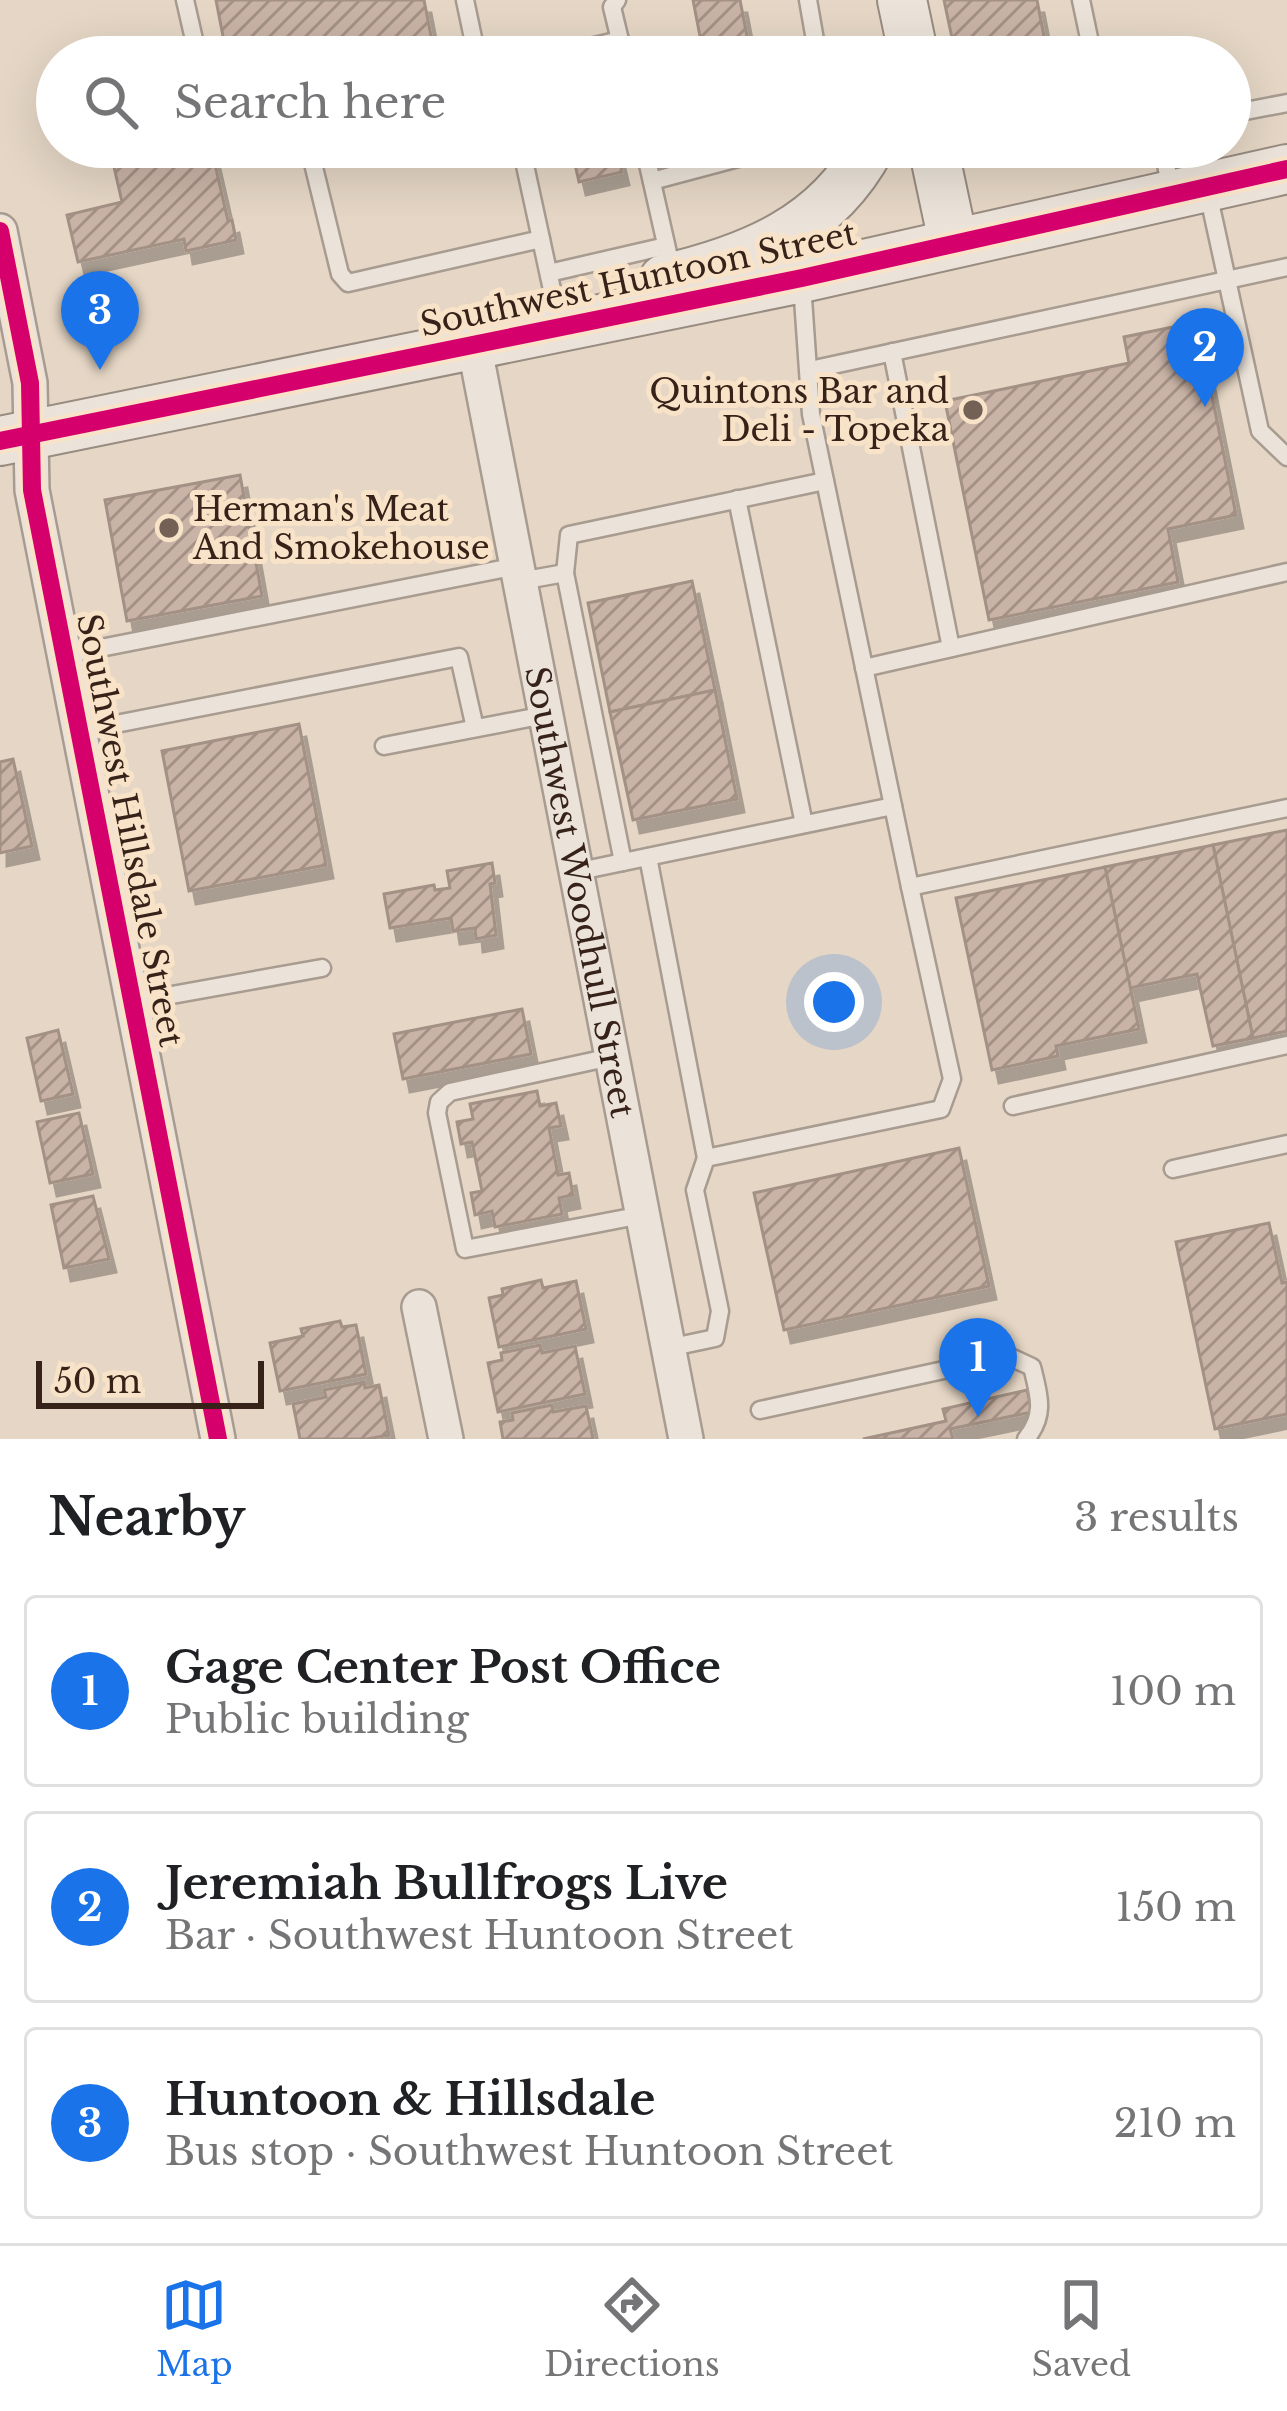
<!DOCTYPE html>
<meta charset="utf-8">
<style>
body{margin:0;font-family:"Libre Baskerville",serif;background:#f2f2f2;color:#202124}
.scale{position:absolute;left:36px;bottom:30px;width:228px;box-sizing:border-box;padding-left:12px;border:6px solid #362219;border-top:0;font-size:33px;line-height:42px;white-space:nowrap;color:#362219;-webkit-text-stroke:9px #f8e3c8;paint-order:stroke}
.you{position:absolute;left:834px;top:1002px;width:42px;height:42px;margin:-30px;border:9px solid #fff;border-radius:50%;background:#1a73e8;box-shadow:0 0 0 18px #1a73e833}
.badge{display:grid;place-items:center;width:78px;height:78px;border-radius:50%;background:#1a73e8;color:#fff;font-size:39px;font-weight:700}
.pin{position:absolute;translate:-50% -99px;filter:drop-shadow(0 3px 6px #0008)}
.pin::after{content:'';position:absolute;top:63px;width:42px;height:36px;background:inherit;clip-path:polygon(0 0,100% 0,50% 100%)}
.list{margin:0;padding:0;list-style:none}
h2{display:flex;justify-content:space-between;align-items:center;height:156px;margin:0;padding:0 48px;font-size:51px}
h2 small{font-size:39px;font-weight:400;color:#757577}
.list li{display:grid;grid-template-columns:78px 1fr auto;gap:36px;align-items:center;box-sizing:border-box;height:192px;margin:0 24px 24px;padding:0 24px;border:3px solid #e0e0e0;border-radius:12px}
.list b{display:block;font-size:45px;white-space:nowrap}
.list p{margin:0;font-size:39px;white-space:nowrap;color:#757577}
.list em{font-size:39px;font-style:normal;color:#757577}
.icon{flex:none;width:66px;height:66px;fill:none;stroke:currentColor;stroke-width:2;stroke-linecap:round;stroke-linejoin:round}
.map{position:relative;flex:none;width:1287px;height:1439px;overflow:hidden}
.search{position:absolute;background:#fff;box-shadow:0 12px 48px #0002;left:36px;right:36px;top:36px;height:132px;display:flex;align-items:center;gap:30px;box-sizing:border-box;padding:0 42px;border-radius:66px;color:#757577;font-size:45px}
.sheet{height:804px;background:#fff}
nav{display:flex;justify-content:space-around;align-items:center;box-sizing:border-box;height:168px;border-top:3px solid #e0e0e0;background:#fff;font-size:33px;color:#757577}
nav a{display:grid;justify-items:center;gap:6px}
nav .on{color:#1a73e8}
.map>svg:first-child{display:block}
</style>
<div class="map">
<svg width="1287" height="1439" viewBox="0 0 1287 1439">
<defs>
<pattern id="building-hatch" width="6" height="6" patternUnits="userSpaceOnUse" patternTransform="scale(3)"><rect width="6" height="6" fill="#c9b3a6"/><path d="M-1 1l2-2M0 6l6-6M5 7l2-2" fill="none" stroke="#a49186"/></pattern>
<filter id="shadow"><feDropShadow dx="7" dy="13" stdDeviation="0" flood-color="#0004"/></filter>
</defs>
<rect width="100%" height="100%" fill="#e5d6c5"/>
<!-- building -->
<g fill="url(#building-hatch)" stroke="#a49185" stroke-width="3" filter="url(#shadow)">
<path d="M216,0H424L432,41L352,57H227Z"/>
<path d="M693,0H740L751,57H704Z"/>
<path d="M944,0H1037L1048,57H956Z"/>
<path d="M211,147L228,221L232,220L236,240L186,251L184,239L78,262L67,215L122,202L114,167Z"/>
<path d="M571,147H616L622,172L579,182Z"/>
<path d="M1197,322L1236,515L1168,529L1178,582L989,620L945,401L1129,363L1124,337Z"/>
<path d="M240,475L262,596L127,621L105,500Z"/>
<path d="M692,581L715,690L610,712L588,603Z"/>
<path d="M715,690L737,799L633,820L610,712Z"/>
<path d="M299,724L326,865L189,891L162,751Z"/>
<path d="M13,759L32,846L0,853V762Z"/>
<path d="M1287,830V1031L1253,1038L1213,845Z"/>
<path d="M1213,845L1253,1038L1213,1046L1197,974L1130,988L1105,867Z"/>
<path d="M492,863L495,883L490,884L496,935L476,939L475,928L453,931L451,918L390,928L384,894L434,885L435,890L450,888L447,871Z"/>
<path d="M1105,867L1139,1029L1056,1046L1058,1056L992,1070L956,898Z"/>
<path d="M522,1009L531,1054L403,1079L394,1034Z"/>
<path d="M58,1030L73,1094L41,1101L27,1038Z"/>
<path d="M537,1091L540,1106L556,1103L561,1126L549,1128L558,1175L569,1173L573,1195L559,1198L562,1214L495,1227L492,1211L475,1215L471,1193L482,1191L472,1142L461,1144L457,1122L473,1119L470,1104Z"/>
<path d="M79,1113L93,1174L50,1183L37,1122Z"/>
<path d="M959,1148L989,1286L784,1330L754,1193Z"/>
<path d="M93,1196L109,1259L64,1268L51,1205Z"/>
<path d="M1269,1223L1282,1283L1287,1282V1414L1215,1429L1176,1242Z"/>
<path d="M541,1280L543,1288L576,1281L586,1329L499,1347L489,1298L503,1295L502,1289Z"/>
<path d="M340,1321L342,1327L356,1325L366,1374L280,1391L270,1343L303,1336L301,1329Z"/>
<path d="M540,1345L542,1353L575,1346L585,1394L498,1412L488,1363L502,1360L501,1353Z"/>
<path d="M364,1382L365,1388L379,1385L389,1435L367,1439H300L293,1404L326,1397L324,1390Z"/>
<path d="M1027,1390L1032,1412L950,1429L953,1439H863L946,1421L943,1409Z"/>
<path d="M552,1405L553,1412L586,1406L593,1439H503L500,1422L513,1420L512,1413Z"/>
</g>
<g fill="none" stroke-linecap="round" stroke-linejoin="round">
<!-- service casing -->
<g stroke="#a89b90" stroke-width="21">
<g id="service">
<path d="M185,0L198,57"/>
<path d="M465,0L477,57"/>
<path d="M617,0L612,7L624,57"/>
<path d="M808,0L818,57"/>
<path d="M1081,0L1093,57"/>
<path d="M547,57L620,40"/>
<path d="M1230,114L1287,103"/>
<path d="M309,147L340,274L348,283L541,239L559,322"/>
<path d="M521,147L541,239"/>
<path d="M644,147L673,275"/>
<path d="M1163,147L1171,193"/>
<path d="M652,181L780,147"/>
<path d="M1208,193L1260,431L1287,457"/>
<path d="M549,273L666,246"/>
<path d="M802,284L811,414L910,887L1287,808"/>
<path d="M892,352L951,648"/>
<path d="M810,370L1287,267"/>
<path d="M737,499L804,824"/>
<path d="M520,581L565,573"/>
<path d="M65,655L517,566"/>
<path d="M864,668L1287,572"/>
<path d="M80,731L459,657L475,728"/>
<path d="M384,746L545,715"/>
<path d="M648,857L706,1158"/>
<path d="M623,862L565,573L569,535L825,481"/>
<path d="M575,872L893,806"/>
<path d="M133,1002L322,968"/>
<path d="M611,1057L450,1092L439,1102L437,1113L465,1249L642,1215"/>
<path d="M1013,1106L1287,1045"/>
<path d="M1173,1169L1287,1144"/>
<path d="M668,1348L715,1338L720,1311L695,1190L706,1158L941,1109L952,1079L910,887"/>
<path d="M760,1410L1008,1356L1032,1367C1039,1395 1046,1415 1026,1439"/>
</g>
</g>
<!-- minor casing -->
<g stroke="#a89b90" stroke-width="38">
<g id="minor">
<path d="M0,231L30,383L32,490L218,1439"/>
<path id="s1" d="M474,344L686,1439"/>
<path d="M419,1307L446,1439"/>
</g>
</g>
<!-- secondary casing -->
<g stroke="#988b80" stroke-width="52">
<g id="secondary">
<path d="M902,0L914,57"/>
<path d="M933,147L953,241"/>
<path d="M664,279C750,259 827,228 870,147"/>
<path d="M0,441L802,278L1287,169"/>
</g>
</g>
<!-- service -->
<use href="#service" stroke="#ebe3d9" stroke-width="16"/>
<!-- minor -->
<use href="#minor" stroke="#ebe3d9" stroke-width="33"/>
<!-- secondary -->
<use href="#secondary" stroke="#ebe3d9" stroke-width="48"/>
<!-- cycleway casing -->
<g stroke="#f8e3c8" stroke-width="26">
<g id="cycleway">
<path d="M0,231L30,383L32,490L218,1439"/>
<path d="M0,441L802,278L1287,169"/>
</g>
</g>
<!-- cycleway -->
<use href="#cycleway" stroke="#d6006c" stroke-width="18"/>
</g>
<!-- markers -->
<g fill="#736155" stroke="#f8e3c8" stroke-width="4.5">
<circle cx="973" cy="410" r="12"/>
<circle cx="169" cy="528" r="12"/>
</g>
<g text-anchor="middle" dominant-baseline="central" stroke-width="10" stroke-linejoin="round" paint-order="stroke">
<!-- street labels -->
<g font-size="33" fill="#362219" stroke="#f8e3c8">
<text transform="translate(638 279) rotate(-12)">Southwest Huntoon Street</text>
<text transform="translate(130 830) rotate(79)">Southwest Hillsdale Street</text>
<text stroke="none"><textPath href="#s1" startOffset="558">Southwest Woodhull Street</textPath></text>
</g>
<!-- poi labels -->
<g font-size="33" fill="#362219" stroke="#f8e3c8" text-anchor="end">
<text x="949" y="391">Quintons Bar and<tspan x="949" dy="38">Deli - Topeka</tspan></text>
<text x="193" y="509" text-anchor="start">Herman's Meat<tspan x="193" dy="38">And Smokehouse</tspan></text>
</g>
</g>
</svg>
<div class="scale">50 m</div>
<div class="you"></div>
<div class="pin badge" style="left:978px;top:1417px">1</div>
<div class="pin badge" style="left:1205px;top:407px">2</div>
<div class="pin badge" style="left:100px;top:370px">3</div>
<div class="search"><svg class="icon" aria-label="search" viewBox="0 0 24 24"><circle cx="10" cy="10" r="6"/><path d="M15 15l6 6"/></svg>Search here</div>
</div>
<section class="sheet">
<h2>Nearby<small>3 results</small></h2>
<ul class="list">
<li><span class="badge">1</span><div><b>Gage Center Post Office</b><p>Public building</p></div><em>100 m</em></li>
<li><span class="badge">2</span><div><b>Jeremiah Bullfrogs Live</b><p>Bar · Southwest Huntoon Street</p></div><em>150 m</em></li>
<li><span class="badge">3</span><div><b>Huntoon &amp; Hillsdale</b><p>Bus stop · Southwest Huntoon Street</p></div><em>210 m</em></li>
</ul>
</section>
<nav>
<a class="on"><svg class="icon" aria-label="map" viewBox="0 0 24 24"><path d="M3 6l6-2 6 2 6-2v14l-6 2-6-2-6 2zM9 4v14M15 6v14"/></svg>Map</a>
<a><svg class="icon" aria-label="directions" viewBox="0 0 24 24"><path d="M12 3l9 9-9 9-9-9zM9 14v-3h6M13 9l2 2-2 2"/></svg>Directions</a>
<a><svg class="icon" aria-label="saved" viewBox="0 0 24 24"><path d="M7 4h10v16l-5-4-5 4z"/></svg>Saved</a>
</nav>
